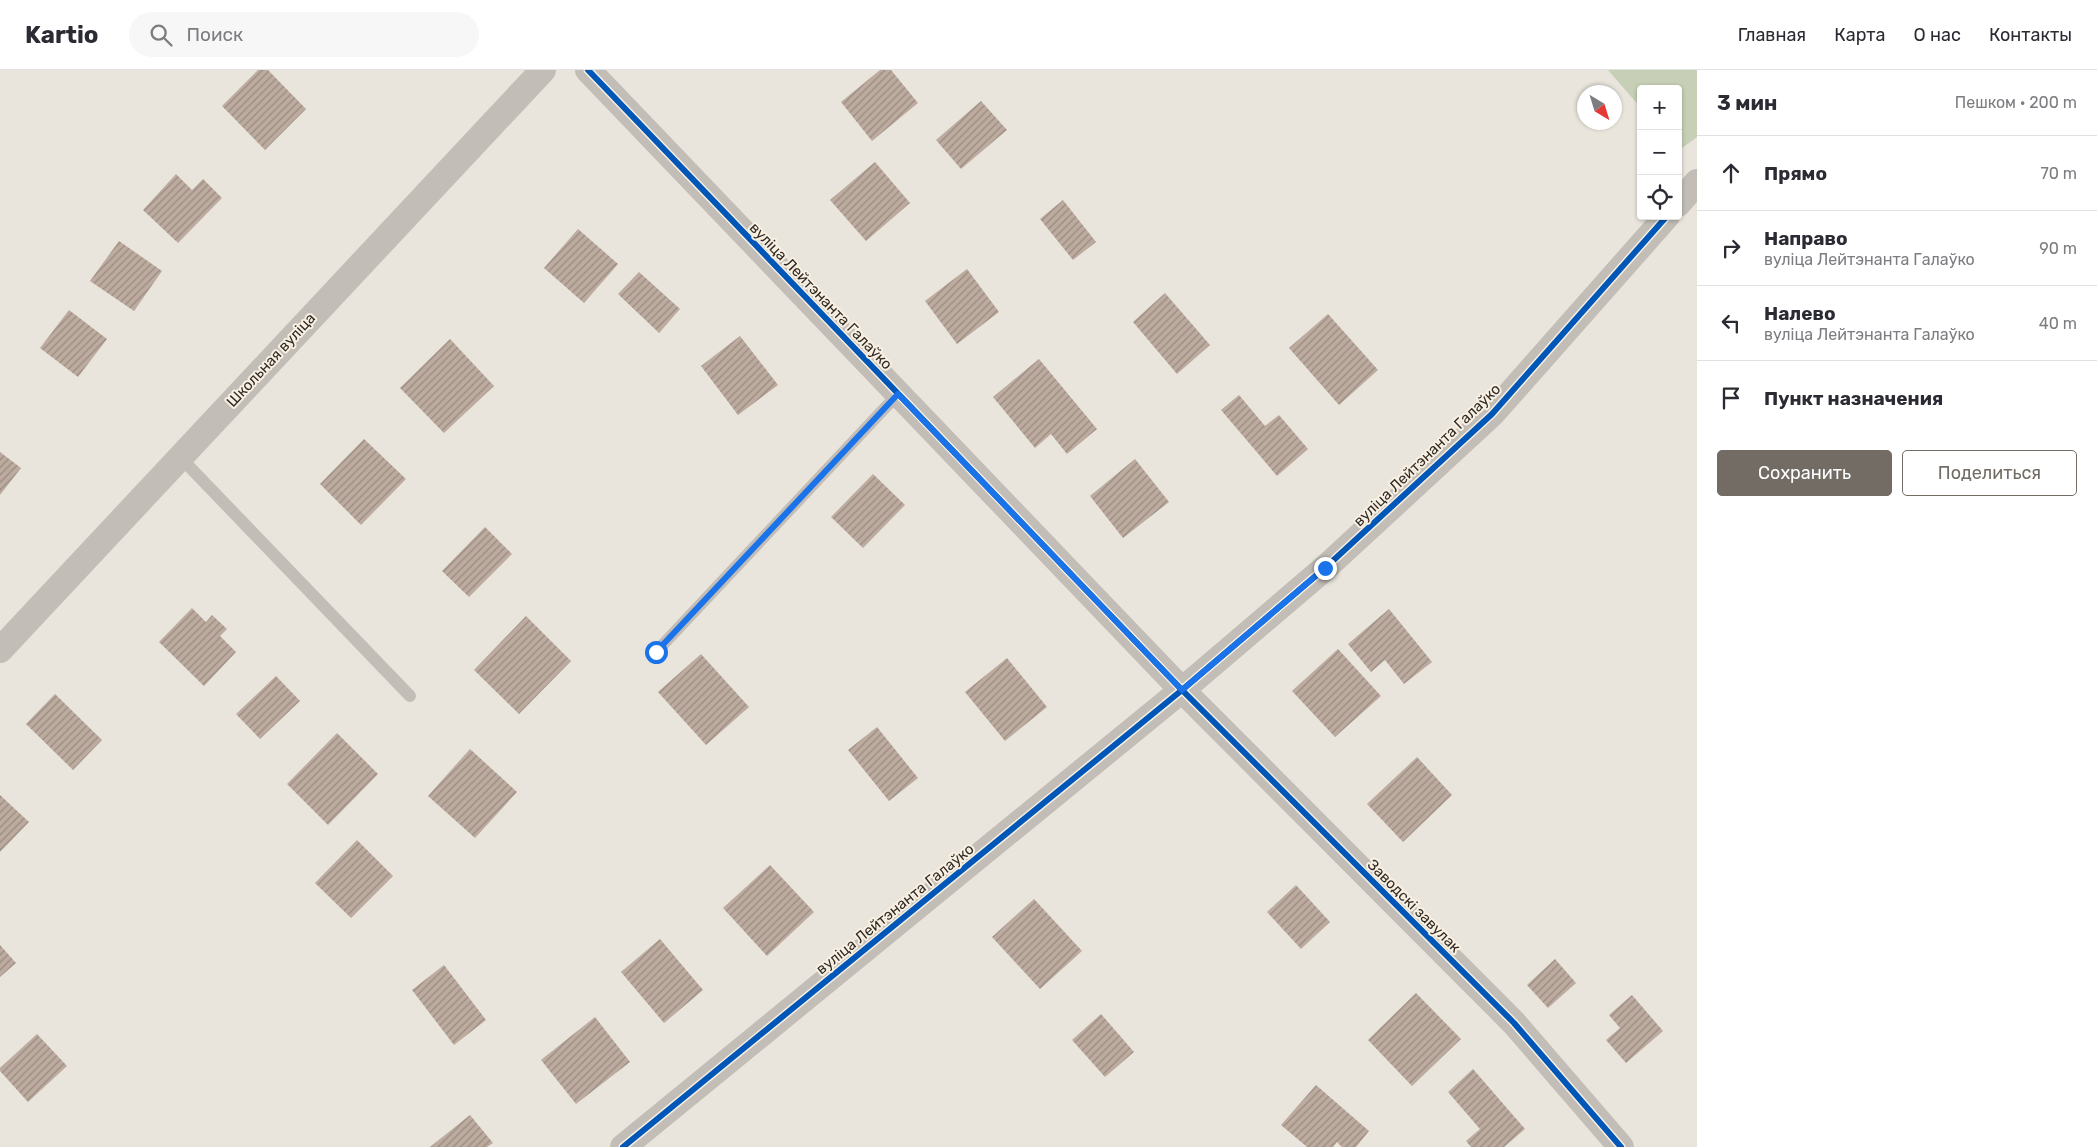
<!DOCTYPE html>
<html lang="ru">
<meta charset="utf-8">
<style>
body{margin:0;font-family:Rubik,sans-serif;background:#f7f7f7;color:#2b2b33}
.controls{position:absolute;right:15px;top:15px;display:grid;overflow:hidden;border-radius:5px;box-shadow:0 1px 4px #0004}
.controls button{width:45px;height:45px;display:grid;place-items:center;padding:0;border:0;border-bottom:1px solid #e1e1e2;background:#fff;color:#2b2b33;font:25px sans-serif}
.compass{position:absolute;left:1577px;top:15px;width:45px;height:45px;border-radius:50%;background:#fff;box-shadow:0 1px 4px #0004;rotate:142deg}
.stop{position:absolute;width:15px;height:15px;margin:-11px;border:4px solid #1a73e8;border-radius:50%;background:#fff}
.stop.end{background:#1a73e8;border-color:#fff;box-shadow:0 1px 5px #0008}
.list{margin:0;padding:0;list-style:none}
h2{display:flex;justify-content:space-between;align-items:center;height:65px;margin:0;padding:0 20px;font-size:21px}
h2 small{font-size:16px;font-weight:400;color:#7c7c81}
.list li{display:grid;grid-template-columns:32px 1fr auto;gap:15px;align-items:center;box-sizing:border-box;height:75px;padding:0 20px;border-top:1px solid #e1e1e2}
.list b{display:block;font-size:19px;white-space:nowrap}
.list p{margin:0;font-size:16px;white-space:nowrap;color:#7c7c81}
.list em{font-size:16px;font-style:normal;color:#7c7c81}
.actions{display:flex;gap:10px;padding:15px 20px}
.actions a{flex:1;padding:11px 0;border:1px solid #726c65;border-radius:5px;text-align:center;font-size:18px;color:#726c65}
.actions .main{background:#726c65;color:#fff}
.icon{flex:none;width:28px;height:28px;fill:none;stroke:currentColor;stroke-width:2;stroke-linecap:round;stroke-linejoin:round}
.map{position:relative;flex:none;width:1697px;height:1077px;overflow:hidden}
header{display:flex;align-items:center;gap:30px;box-sizing:border-box;height:70px;padding:0 25px;background:#fff;border-bottom:1px solid #e1e1e2}
header strong{font-size:24px}
nav{display:flex;gap:28px;margin-inline-start:auto;font-size:18px}
.search{width:350px;height:45px;background:#f7f7f7;display:flex;align-items:center;gap:12px;box-sizing:border-box;padding:0 18px;border-radius:28px;color:#7c7c81;font-size:19px}
main{display:flex}
aside{flex:1;background:#fff}
.map>svg:first-child{display:block}
</style>
<header>
<strong>Kartio</strong>
<div class="search"><svg class="icon" aria-label="search" viewBox="0 0 24 24"><circle cx="10" cy="10" r="6"/><path d="M15 15l6 6"/></svg>Поиск</div>
<nav><a>Главная</a><a>Карта</a><a>О нас</a><a>Контакты</a></nav>
</header>
<main>
<div class="map">
<svg width="1697" height="1077" viewBox="0 0 1697 1077">
<defs>
<pattern id="building-hatch" width="6" height="6" patternUnits="userSpaceOnUse" patternTransform="scale(1.25)"><rect width="6" height="6" fill="#bcab9e"/><path d="M-1 1l2-2M0 6l6-6M5 7l2-2" fill="none" stroke="#998b81"/></pattern>
</defs>
<rect width="100%" height="100%" fill="#e9e5dc"/>
<!-- pitch -->
<path fill="#c7cfb6" d="M1608,0H1697V67L1678,81V19H1641V38Z"/>
<!-- building -->
<g fill="url(#building-hatch)">
<path d="M258,0H268L306,39L265,80L222,36Z"/>
<path d="M880,0H891L918,33L872,71L841,32Z"/>
<path d="M981,31L1007,60L961,99L936,70Z"/>
<path d="M875,92L910,133L866,171L830,130Z"/>
<path d="M176,104L192,120L203,109L222,128L178,173L143,140Z"/>
<path d="M1063,130L1096,172L1073,190L1040,149Z"/>
<path d="M578,159L618,194L584,233L544,198Z"/>
<path d="M119,171L162,201L134,241L90,211Z"/>
<path d="M967,199L999,242L957,274L925,231Z"/>
<path d="M639,202L680,239L659,263L618,224Z"/>
<path d="M1165,223L1210,275L1177,304L1133,252Z"/>
<path d="M69,240L107,269L78,307L40,278Z"/>
<path d="M1328,244L1378,300L1339,335L1289,278Z"/>
<path d="M740,266L778,315L738,345L701,296Z"/>
<path d="M450,269L494,316L444,363L400,318Z"/>
<path d="M1039,289L1097,359L1067,384L1051,364L1035,378L993,327Z"/>
<path d="M1239,325L1265,356L1279,345L1308,379L1277,406L1221,340Z"/>
<path d="M364,369L406,409L361,455L320,414Z"/>
<path d="M0,382L21,398L0,425Z"/>
<path d="M1135,389L1169,432L1123,468L1090,426Z"/>
<path d="M873,404L905,435L863,478L831,447Z"/>
<path d="M485,457L512,484L469,527L442,501Z"/>
<path d="M192,538L206,552L212,545L227,559L220,566L236,582L204,616L159,572Z"/>
<path d="M1389,539L1432,592L1404,614L1385,590L1371,602L1348,574Z"/>
<path d="M526,546L571,591L519,644L474,600Z"/>
<path d="M1338,579L1381,626L1335,667L1292,621Z"/>
<path d="M701,584L749,637L706,675L658,622Z"/>
<path d="M1007,588L1047,637L1005,671L965,622Z"/>
<path d="M276,606L300,631L260,669L236,644Z"/>
<path d="M55,624L102,670L73,700L26,654Z"/>
<path d="M877,657L918,708L889,731L848,680Z"/>
<path d="M337,663L378,704L328,755L287,714Z"/>
<path d="M470,679L517,722L475,768L428,726Z"/>
<path d="M1417,687L1452,725L1403,772L1367,734Z"/>
<path d="M0,725L29,752L0,782Z"/>
<path d="M357,770L393,806L351,848L315,813Z"/>
<path d="M770,795L814,842L767,886L723,838Z"/>
<path d="M1296,815L1330,852L1301,879L1267,842Z"/>
<path d="M1034,829L1082,881L1040,919L992,867Z"/>
<path d="M660,869L703,920L664,953L621,902Z"/>
<path d="M0,875L16,893L0,907Z"/>
<path d="M1555,889L1576,913L1548,938L1527,915Z"/>
<path d="M444,895L486,950L454,975L412,920Z"/>
<path d="M1416,923L1461,969L1412,1016L1368,970Z"/>
<path d="M1632,925L1663,961L1626,993L1606,970L1620,958L1609,945Z"/>
<path d="M1101,944L1134,982L1105,1007L1072,970Z"/>
<path d="M595,947L630,992L576,1034L541,990Z"/>
<path d="M37,964L67,996L28,1032L0,1001V998Z"/>
<path d="M1473,999L1525,1059L1504,1077H1471L1466,1071L1480,1059L1448,1022Z"/>
<path d="M1316,1015L1369,1061L1356,1077H1342L1337,1072L1333,1077H1307L1281,1055Z"/>
<path d="M470,1045L493,1073L487,1077H430Z"/>
</g>
<g fill="none" stroke-linecap="round" stroke-linejoin="round">
<!-- service -->
<g stroke="#c2bdb6" stroke-width="12">
<path d="M180,387L410,626"/>
<path d="M656,582L898,324"/>
</g>
<!-- minor -->
<g stroke="#c2bdb6" stroke-width="26">
<path d="M588,0L1182,620L1514,953L1621,1077"/>
<path d="M1678,134L1697,112"/>
<path d="M0,580L543,0"/>
<path d="M623,1077L1182,620L1325,498L1492,344L1667,146"/>
</g>
<!-- cycleway casing -->
<g stroke="#f8f0e2" stroke-width="9">
<g id="cycleway">
<path d="M588,0L1182,620L1514,953L1621,1077"/>
<path d="M623,1077L1182,620L1325,498L1492,344L1667,146"/>
</g>
</g>
<!-- cycleway -->
<use href="#cycleway" stroke="#0057b8" stroke-width="6"/>
</g>
<g fill="none" stroke-linecap="round" stroke-linejoin="round">
<!-- route -->
<path stroke="#1a73e8" stroke-width="6" d="M656,582L898,324L1182,620L1325,498"/>
</g>
<g text-anchor="middle" dominant-baseline="central" stroke-width="4" stroke-linejoin="round" paint-order="stroke">
<!-- street labels -->
<g font-size="15" fill="#322b25" stroke="#f8f0e2">
<text transform="translate(821 226) rotate(46)">вуліца Лейтэнанта Галаўко</text>
<text transform="translate(271 290) rotate(-47)">Школьная вуліца</text>
<text transform="translate(1427 385) rotate(-44)">вуліца Лейтэнанта Галаўко</text>
<text transform="translate(1414 836) rotate(45)">Заводскі завулак</text>
<text transform="translate(895 839) rotate(-39)">вуліца Лейтэнанта Галаўко</text>
</g>
</g>
</svg>
<div class="controls">
<button>+</button>
<button>−</button>
<button><svg class="icon" aria-label="locate" viewBox="0 0 24 24"><circle cx="12" cy="12" r="6"/><path d="M12 2v4M12 18v4M2 12h4M18 12h4"/></svg></button>
</div>
<svg class="compass" viewBox="-18 -18 36 36"><path d="M0-13l5 13h-10z" fill="#e53935"/><path d="M0 13l5-13h-10z" fill="#7c7c81"/></svg>
<div class="stop" style="left:656px;top:582px"></div>
<div class="stop end" style="left:1325px;top:498px"></div>
</div>
<aside>
<h2>3 мин<small>Пешком · 200 m</small></h2>
<ul class="list">
<li><svg class="icon" aria-label="ahead" viewBox="0 0 24 24"><path d="M12 20V5M6 11l6-6 6 6"/></svg><div><b>Прямо</b></div><em>70 m</em></li>
<li><svg class="icon" aria-label="right" viewBox="0 0 24 24"><path d="M7 20v-9h11M14 6l5 5-5 5"/></svg><div><b>Направо</b><p>вуліца Лейтэнанта Галаўко</p></div><em>90 m</em></li>
<li><svg class="icon" aria-label="left" viewBox="0 0 24 24"><path d="M17 20v-9H6M10 6l-5 5 5 5"/></svg><div><b>Налево</b><p>вуліца Лейтэнанта Галаўко</p></div><em>40 m</em></li>
<li><svg class="icon" aria-label="arrive" viewBox="0 0 24 24"><path d="M6 21V4h12l-3 4 3 4H6"/></svg><div><b>Пункт назначения</b></div></li>
</ul>
<div class="actions"><a class="main">Сохранить</a><a>Поделиться</a></div>
</aside>
</main>
